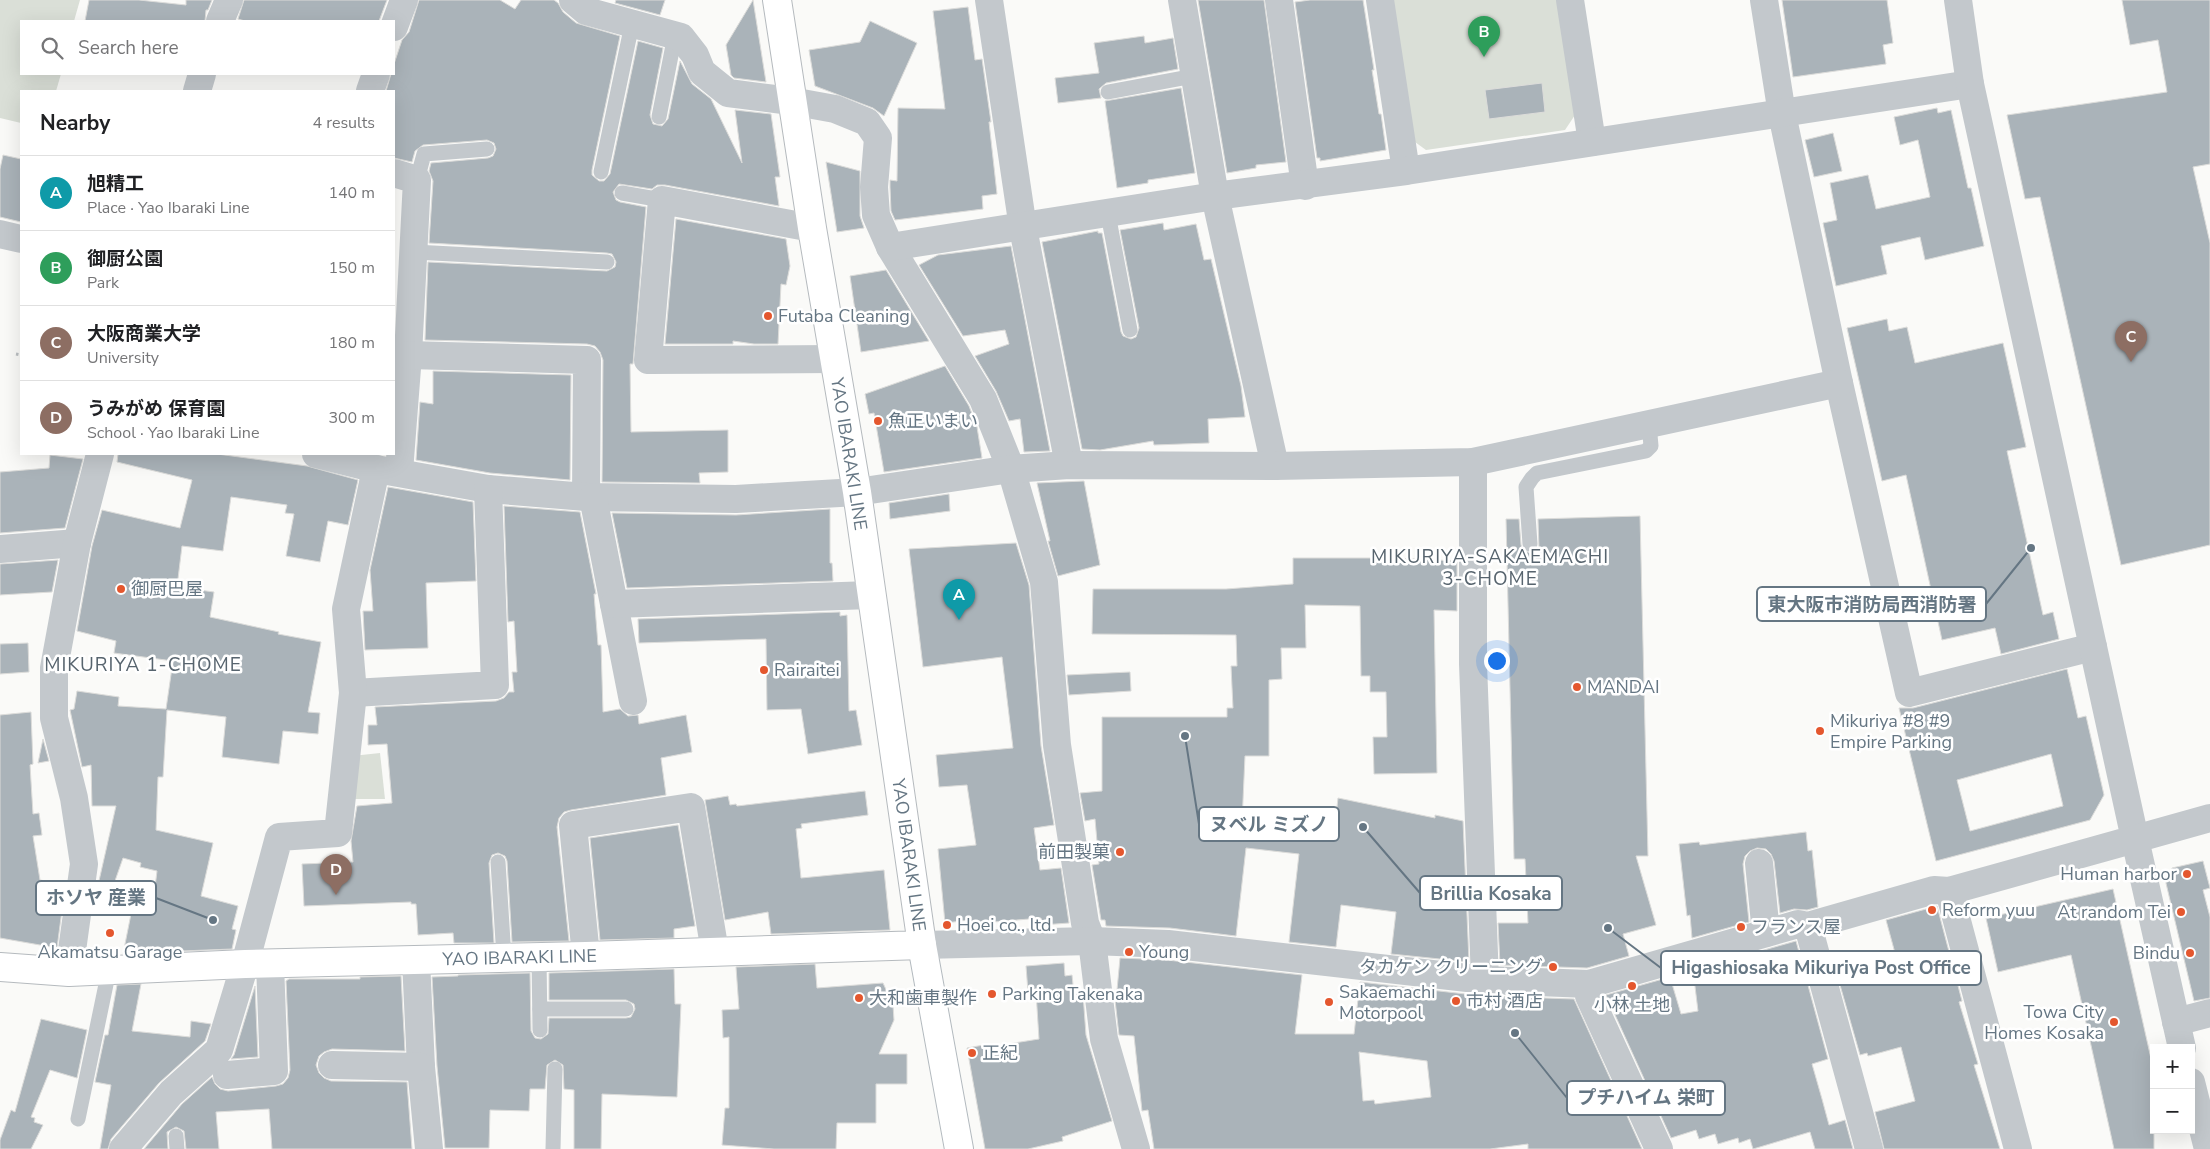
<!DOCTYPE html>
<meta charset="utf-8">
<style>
body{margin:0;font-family:"Nunito Sans","Noto Sans JP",sans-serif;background:#f2f2f2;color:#202124}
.controls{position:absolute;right:15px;bottom:15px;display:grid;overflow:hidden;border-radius:0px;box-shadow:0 5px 20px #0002}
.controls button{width:45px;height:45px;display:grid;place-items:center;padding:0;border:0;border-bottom:1px solid #e0e0e0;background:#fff;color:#202124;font:25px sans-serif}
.you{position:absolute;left:1496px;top:660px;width:18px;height:18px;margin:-12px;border:4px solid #fff;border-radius:50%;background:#1a73e8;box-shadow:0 0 0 8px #1a73e833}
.badge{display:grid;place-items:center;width:32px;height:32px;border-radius:50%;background:#e4572e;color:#fff;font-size:16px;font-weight:700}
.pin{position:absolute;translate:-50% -41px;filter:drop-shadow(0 1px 2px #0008)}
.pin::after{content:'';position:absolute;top:26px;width:18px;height:15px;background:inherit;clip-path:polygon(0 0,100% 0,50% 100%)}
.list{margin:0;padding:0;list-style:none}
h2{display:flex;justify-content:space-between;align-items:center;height:65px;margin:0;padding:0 20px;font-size:21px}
h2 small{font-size:16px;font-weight:400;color:#757577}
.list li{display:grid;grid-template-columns:32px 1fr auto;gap:15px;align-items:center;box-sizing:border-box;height:75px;padding:0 20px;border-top:1px solid #e0e0e0}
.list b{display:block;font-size:19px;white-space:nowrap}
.list p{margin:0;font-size:16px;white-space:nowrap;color:#757577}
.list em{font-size:16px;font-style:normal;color:#757577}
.icon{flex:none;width:28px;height:28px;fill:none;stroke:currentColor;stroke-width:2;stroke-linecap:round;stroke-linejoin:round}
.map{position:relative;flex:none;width:2210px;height:1149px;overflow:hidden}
.search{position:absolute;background:#fff;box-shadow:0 5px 20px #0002;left:20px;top:20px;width:375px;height:55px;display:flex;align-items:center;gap:12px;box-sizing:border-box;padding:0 18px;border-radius:0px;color:#757577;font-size:19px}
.panel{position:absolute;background:#fff;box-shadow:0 5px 20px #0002;left:20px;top:90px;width:375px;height:365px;border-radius:0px}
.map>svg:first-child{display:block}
</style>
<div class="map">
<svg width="2210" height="1149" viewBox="0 0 2210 1149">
<rect width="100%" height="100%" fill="#fafaf8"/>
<!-- green -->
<g fill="#dadfd7">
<path d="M0,0H80L74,21H21V74H61L56,91H21V123L0,118Z"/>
<path d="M1393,0H1557L1575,115L1565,130L1426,150L1415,142Z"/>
<path d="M380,753L385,799H348L352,756Z"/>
</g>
<!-- building -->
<g fill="#aab3b9" stroke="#dcdcda" fill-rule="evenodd">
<path d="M89,0H139L186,5V0H212L208,10H206L205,21H85Z"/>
<path d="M244,0H387L379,21H245L238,19Z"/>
<path d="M419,0H500L515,9L521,0H554L558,3L563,12L576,23L620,36L592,170V175L599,181H604L610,174L638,41L663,48L650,115L653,124L662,126L668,119L680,61L692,84L711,99L742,163L735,110L771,114L780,177H775L779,206L665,185H657L652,189L619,184L613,192L616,200L620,202L646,207L633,364H630L631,432L728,430V472L699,473L700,483L602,482L603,360L600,352L595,346L587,344L425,340L428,262L607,271L615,267L616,262L612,254L607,253L429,243L433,181L429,171L431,163L488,158L493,156L496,149L494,143L487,140L423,145L415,151L412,162L394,158V91H386L391,74H394V64L402,40L409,32Z"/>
<path d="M616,0H665L660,15L615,3Z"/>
<path d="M753,0L766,82L734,78L731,75L726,45Z"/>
<path d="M1198,0H1264L1286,162L1256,165V168L1227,173Z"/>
<path d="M1310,0H1363L1374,70H1372L1379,114H1381L1386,150L1320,161V158H1317L1295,2Z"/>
<path d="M1782,0H1887L1893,43L1883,45L1886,64L1793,77Z"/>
<path d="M2122,0H2210V164L2193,167L2210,243V545L2121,565L2040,197L2025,199L2007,115L2167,92L2158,40L2130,45Z"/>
<path d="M968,7L975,60L982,59L991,122H989L997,194L982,196L983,209L895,220L891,211L890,187V180L897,181L898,108L945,109L933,11Z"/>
<path d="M870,21L917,43L884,116L873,108L815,86L809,50L860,42Z"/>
<path d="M1144,36L1145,43L1173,38L1178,69L1106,83L1099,89L1101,98L1058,103L1055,78L1099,73L1094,43Z"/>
<path d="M1542,83L1545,112L1489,119L1485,90Z"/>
<path d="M1181,88L1195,173L1148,180V183L1117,188L1105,101Z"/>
<path d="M1937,108L1938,113L1951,110L1968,188H1971L1984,246L1925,260L1920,237L1881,246L1887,274L1836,286L1823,223L1837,220L1830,183L1868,175L1876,209L1930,197L1918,140L1900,145L1894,117Z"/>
<path d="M1833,133L1842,171L1814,177L1805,140Z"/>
<path d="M3,155L21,159V222L0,217V169Z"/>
<path d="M826,162L860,171V216L864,228L837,232Z"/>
<path d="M676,219L786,239L790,266L786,285L781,284L778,344H754L733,341V344H665Z"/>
<path d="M1163,223L1164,230L1196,224L1204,260L1211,259L1241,386L1245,417L1208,419L1209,443L1154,445L1153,441L1100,450L1082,449L1042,242L1098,231V233H1102L1121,332L1123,336L1131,339L1136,337L1139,328L1120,230Z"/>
<path d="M1011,246L1050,451L1024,452L1020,419L1009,421L996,391L975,356L1009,344L1005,330L963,336L919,265L938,255Z"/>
<path d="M886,270L929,341L861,352L850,276Z"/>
<path d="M1887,319L1889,331L1907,327L1915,363L2003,343L2026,447L2007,451L2043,615L2053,612L2059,639L2001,654L1995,628L1942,640L1906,475L1882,481L1847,328Z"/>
<path d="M945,366L969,406L977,427L982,458L884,472L874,413L869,414L865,394Z"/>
<path d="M433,371L571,375L570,480L490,473L416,460L420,402L433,404Z"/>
<path d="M118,454H217L307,466L358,480L348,525L328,521L320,562L286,556L294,514L285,513L287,505L231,497L223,551L182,546L177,587L214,592L210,617L279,632L278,634L321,642L308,712L320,713L318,734L283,731L279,764L222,757L226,717L167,710L163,777H158L156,830L213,843L201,896L238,906L232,929L236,930L232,949L181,951L158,948L157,952L123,954L132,909L152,912L157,871L140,867L141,863L123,858L109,898L96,894L116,806H92L91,765L82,767L70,710L74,709L77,691L119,697L118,706L166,709L173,661L114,653L116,641L77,631L92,546L102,510L180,528L192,480L117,462Z"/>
<path d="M50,455L83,459L65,528L0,533V472L49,468Z"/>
<path d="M1084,481L1100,565L1058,576L1048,541H1050L1037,483Z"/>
<path d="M388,487L473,502L476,581L426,583L428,648L365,650L363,611H373L370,570Z"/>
<path d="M949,494L950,511L890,519L889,503Z"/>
<path d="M504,506L580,512L596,594H594L598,645H601L603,712L620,709L628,716L638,715L639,724L686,715L692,752L661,758L666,795L571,810L564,812L559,818L557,827L569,941L512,942L507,861L505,856L498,853L492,855L489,863L494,943H454L453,933L418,935L416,904H411V902L304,906L302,864L353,862L351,841L357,806L392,803L387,744L368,745V725H377L375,707L496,701L504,698L509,692H514L512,672H517L514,621L508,622Z"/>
<path d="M830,509V563H832L833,581L627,588L612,513L736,515Z"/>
<path d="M1640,516L1648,856H1636L1656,925L1623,934L1629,956L1587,968L1500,965L1498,923H1528L1525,859H1514L1506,519H1519L1521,545L1523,550L1530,553L1539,548L1538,519Z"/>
<path d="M1016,543L1029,585L1041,746L1054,825L1034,828L1040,870L1061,868L1069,923L1042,925L1041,918L970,924V920L945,923L938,849L976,845L967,785L939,787L936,755L1013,748L1002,657L923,667L909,549Z"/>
<path d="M1293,558H1395L1457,561V611L1434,610L1437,773L1374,774L1373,737H1387L1386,692H1370V676H1361L1360,606L1305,605L1306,648H1281L1282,679L1269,680V756H1245L1242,823L1334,834L1338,798L1435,818V815L1463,821L1469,962L1391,954L1396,912L1341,905L1336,947L1289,942L1299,854L1246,848L1236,936L1170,928L1106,926L1105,920H1101L1092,865L1099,864L1095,819L1085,821L1080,793L1102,791V717H1227V708H1233L1231,666H1237L1236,635L1092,634L1093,589H1226L1293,584Z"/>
<path d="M58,560L52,592L0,595V564Z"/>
<path d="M840,612V616L847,615L849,711L856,710L862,745L808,754L801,709L767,710L766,639L639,643L638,619Z"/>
<path d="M28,643L29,672L0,674V644Z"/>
<path d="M2067,669L2078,718L2086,716L2104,795L2090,820L1936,861L1899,708H1913ZM2051,754L2063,806L1970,831L1957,780Z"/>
<path d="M1130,672L1131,691L1069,695L1067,675Z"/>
<path d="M31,712L33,764L30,765L33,814L39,813L42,835L33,836L40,880L57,883L55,892L64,895L57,948L0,938V715Z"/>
<path d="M43,739L49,761L38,763Z"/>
<path d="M865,791L868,815L801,824L802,828L796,829L801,878L884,870L890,930L771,934L768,912L725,920L705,800L728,796L730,805L736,804L737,806Z"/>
<path d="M678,825L695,926L674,929V938L600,940L590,838Z"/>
<path d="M1806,832L1808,851L1812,850L1818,907L1807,910L1794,909L1780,913L1774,861L1771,854L1766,849L1757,848L1750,851L1745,856L1743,864L1749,922L1692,938L1690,915L1687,916L1679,844L1699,842L1700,845Z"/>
<path d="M2203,861L2210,888L2203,890L2210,917V998L2194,1001L2165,879L2172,868Z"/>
<path d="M2113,889L2154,1072V1149H2114L2071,955L1998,972L1986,918Z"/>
<path d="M1937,906L1962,1001L1959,1002L1978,1064L1974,1065L2000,1149H1884L1875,1112L1915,1101L1901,1047L1868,1056L1867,1053L1860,1055L1836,971L1895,953L1886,920Z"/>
<path d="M1796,941L1828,1059L1812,1064L1822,1099L1829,1125L1845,1120L1853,1149H1815L1810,1132L1753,1149L1750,1139L1739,1143L1738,1138L1718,1144L1715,1134L1699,1139L1696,1130L1671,1138L1606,995L1670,977L1681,1014L1698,1011L1693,970Z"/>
<path d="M1120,958L1167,960L1302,975L1295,1034H1354L1360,982L1483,996L1574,999L1642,1149H1528V1144L1490,1149H1154L1148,1110L1142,1111L1134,1036L1119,1035L1114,991L1117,990ZM1359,1052L1427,1061L1431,1097L1375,1104L1374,1100L1363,1101Z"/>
<path d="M1064,963L1065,976L1072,975L1074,994H1083L1086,1035L1112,1121L1062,1137L1063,1141L1028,1149H985L967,1048L989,1044V1047L1039,1039L1036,992H1028L1026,966Z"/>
<path d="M815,964L817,988L883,983L893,1005L894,1020L879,1054H907V1084H876V1123H837L836,1149H774L722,1145L725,1108H729V1037L723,1038L722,1010L739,1009L736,967Z"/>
<path d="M674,969L675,1004H681L677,1097L602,1094L601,1149H574V1090L564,1089L563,1065L555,1060L547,1065L545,1089H530L529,1111L490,1110L489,1148H445L437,1066L432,977L458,976V975L530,973L531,1031L535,1038L541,1039L548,1034L549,1018H626L631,1017L635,1009L634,1004L626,1000H549V973Z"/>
<path d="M401,976L405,1051L332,1049L324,1052L319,1056L316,1065L319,1073L324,1078L331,1081L407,1082L412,1149H272L269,1109L216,1112L219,1149H186L184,1131L176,1127L167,1132L168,1149H144L182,1104L212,1077L215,1084L220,1089L228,1091L276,1086L283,1084L288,1078L290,1070L286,981L289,979H360V977Z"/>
<path d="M141,984L132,1031L190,1037L191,1021L211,1024L205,1041L159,1083L111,1139L108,1149H100L111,1085L95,1082L105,1035H108L117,985Z"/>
<path d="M255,986L258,1057L231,1059L234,1055Z"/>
<path d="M41,1019L87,1030L77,1078L50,1070L31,1117L35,1118L34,1122L43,1125L31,1149H0V1140L11,1110L15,1112Z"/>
</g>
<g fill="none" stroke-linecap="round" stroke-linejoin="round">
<!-- secondary casing -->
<g stroke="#b3babf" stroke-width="30">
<path id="secondary" d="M922,945L959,1149"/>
</g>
<!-- primary casing -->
<g stroke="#b5babe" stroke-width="30">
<g id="primary">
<path id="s1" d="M0,967L69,972L245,964L586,956L922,945L857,492L812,228L777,0"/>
</g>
</g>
<!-- path -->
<path stroke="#bbbfc2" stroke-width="3" stroke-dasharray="2.5 2.5" stroke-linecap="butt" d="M16,354L21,355"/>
<!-- service -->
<g stroke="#c3c8cc" stroke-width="15">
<path d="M1108,92L1194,76"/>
<path d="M659,117L675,35"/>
<path d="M601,172L632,24"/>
<path d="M417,180L424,154L487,149"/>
<path d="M622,193L662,200"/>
<path d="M1108,214L1130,330"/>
<path d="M414,252L607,262"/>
<path d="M1530,544L1526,487L1532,478L1537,473L1646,451L1651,446L1649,424"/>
<path d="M498,862L504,958"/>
<path d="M539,957L540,1030"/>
<path d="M540,1009H626"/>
<path d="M78,1119L109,970"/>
<path d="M176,1136L177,1149"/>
<path d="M553,1149L555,1069"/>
</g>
<!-- minor -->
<g stroke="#c3c8cc" stroke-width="28">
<path d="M573,0L586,11L681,37L695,55L702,72L728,93L791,101L835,109L867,122L878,138L874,187L876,215L890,247L983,399L1011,469L1044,582L1057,745L1085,923L1092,941L1104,1039L1136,1149"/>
<path d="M989,0L1023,228L1069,465"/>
<path d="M1182,0L1215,196L1275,466"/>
<path d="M1279,0L1305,186"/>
<path d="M1380,0L1406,171"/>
<path d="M1570,0L1592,142"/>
<path d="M1764,0L1782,114L1839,383L1909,693L2093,647"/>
<path d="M220,21L229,0"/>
<path d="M394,27L404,0"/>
<path d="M197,91L202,74"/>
<path d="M370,91L376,74"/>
<path d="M394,173L417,180L408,355L399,472"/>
<path d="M812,228L662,200L648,360L834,359"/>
<path d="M0,234L21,239"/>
<path d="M890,247L1215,196L1406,171L1970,84"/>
<path d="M408,355L587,360L586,497"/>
<path d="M316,454L376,469L488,489L586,497L736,499L857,492L1011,469L1069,465L1275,466L1473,462L1839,383"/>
<path d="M1473,462V664L1485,980"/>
<path d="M593,497L633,701"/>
<path d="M0,549L77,543"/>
<path d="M614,604L871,595"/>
<path d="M353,693L495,685L488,489"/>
<path d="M1759,863L1766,933"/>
<path d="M1949,891L2018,1149"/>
<path d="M1808,926L1869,1149"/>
<path d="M922,945L1092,941L1168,944L1485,980L1589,984L1798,924L1808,926L1934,890L1949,891L2135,839L1970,84L1958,0"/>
<path d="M586,956L573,825L691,807L715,952"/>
<path d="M416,960L421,1067L429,1149"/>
<path d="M69,972L84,864L74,798L54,718V668L77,543L100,454"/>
<path d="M1589,984V996L1659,1149"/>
<path d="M2176,1022L2210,1013"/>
<path d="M332,1065L421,1067"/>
<path d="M227,1075L274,1071L270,964"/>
<path d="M123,1149L171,1093L219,1050L245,964L279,837L338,833L353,693L346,609L376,469"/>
</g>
<!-- tertiary -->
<g stroke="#c3c8cc" stroke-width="28">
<path d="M2182,1048L2135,839L2210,818"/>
<path d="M2191,1082L2208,1149"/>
</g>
<!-- secondary -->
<use href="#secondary" stroke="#fff" stroke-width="28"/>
<!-- primary -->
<use href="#primary" stroke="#fff" stroke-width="28"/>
</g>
<!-- markers -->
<g fill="#e4572e" stroke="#fff" stroke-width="2">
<circle cx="768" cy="316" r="5"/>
<circle cx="878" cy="421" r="5"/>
<circle cx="121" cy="589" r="5"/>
<circle cx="764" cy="670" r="5"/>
<circle cx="1577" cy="687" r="5"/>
<circle cx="1820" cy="731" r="5"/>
<circle cx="1120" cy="852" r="5"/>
<circle cx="2187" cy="874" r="5"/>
<circle cx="1932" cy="910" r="5"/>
<circle cx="2181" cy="912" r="5"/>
<circle cx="947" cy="925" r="5"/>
<circle cx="1741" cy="927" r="5"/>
<circle cx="110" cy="933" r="5"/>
<circle cx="1129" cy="952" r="5"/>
<circle cx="2190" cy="953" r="5"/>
<circle cx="1553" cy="967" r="5"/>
<circle cx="1632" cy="986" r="5"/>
<circle cx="992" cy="994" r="5"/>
<circle cx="859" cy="998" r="5"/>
<circle cx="1456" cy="1001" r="5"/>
<circle cx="1329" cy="1002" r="5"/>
<circle cx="2114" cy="1022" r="5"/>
<circle cx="972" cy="1053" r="5"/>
</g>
<g text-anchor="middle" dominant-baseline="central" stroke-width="5" stroke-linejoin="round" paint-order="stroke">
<!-- poi labels -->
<g font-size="18" fill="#657683" stroke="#fff" text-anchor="start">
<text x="778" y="316">Futaba Cleaning</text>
<text x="888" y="421">魚正いまい</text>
<text x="131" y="589">御厨巴屋</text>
<text x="774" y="670">Rairaitei</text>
<text x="1587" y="687">MANDAI</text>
<text x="1830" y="721">Mikuriya #8 #9<tspan x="1830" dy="21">Empire Parking</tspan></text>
<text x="1110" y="852" text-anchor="end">前田製菓</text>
<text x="2177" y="874" text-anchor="end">Human harbor</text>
<text x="1942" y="910">Reform yuu</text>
<text x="2171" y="912" text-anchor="end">At random Tei</text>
<text x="957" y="925">Hoei co., ltd.</text>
<text x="1751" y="927">フランス屋</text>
<text x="110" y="952" text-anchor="middle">Akamatsu Garage</text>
<text x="1139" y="952">Young</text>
<text x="2180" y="953" text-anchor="end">Bindu</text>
<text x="1543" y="967" text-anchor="end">タカケン クリーニング</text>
<text x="1339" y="992">Sakaemachi<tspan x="1339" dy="21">Motorpool</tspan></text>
<text x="1002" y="994">Parking Takenaka</text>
<text x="869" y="998">大和歯車製作</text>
<text x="1466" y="1001">市村 酒店</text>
<text x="1632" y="1005" text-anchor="middle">小林 土地</text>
<text x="2104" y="1012" text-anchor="end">Towa City<tspan x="2104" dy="21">Homes Kosaka</tspan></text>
<text x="982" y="1053">正紀</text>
</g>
<!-- street labels -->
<g font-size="18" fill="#657683" stroke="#fff">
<text transform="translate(849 454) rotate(81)">YAO IBARAKI LINE</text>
<text transform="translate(909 855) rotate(82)">YAO IBARAKI LINE</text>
<text stroke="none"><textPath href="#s1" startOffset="520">YAO IBARAKI LINE</textPath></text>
</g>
<!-- neighbourhood labels -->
<g font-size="19" letter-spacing="1" fill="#57646e" stroke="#fff">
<text x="1490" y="557">MIKURIYA-SAKAEMACHI<tspan x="1490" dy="22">3-CHOME</tspan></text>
<text x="143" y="665">MIKURIYA 1-CHOME</text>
</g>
</g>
<!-- callouts -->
<path fill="none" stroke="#657683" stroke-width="2" d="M2031 548L1986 604M1185 736L1199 824M1363 827L1420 893M213 920L156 898M1608 928L1661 968M1515 1033L1567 1098"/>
<g fill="#657683" stroke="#fff" stroke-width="2">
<circle cx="2031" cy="548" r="5"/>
<circle cx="1185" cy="736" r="5"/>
<circle cx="1363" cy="827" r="5"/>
<circle cx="213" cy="920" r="5"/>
<circle cx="1608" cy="928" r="5"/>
<circle cx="1515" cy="1033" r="5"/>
</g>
<g fill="#fff" stroke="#657683" stroke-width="2">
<rect x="1757" y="587" width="229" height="34" rx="5"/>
<rect x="1199" y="807" width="140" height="34" rx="5"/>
<rect x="1420" y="876" width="142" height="34" rx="5"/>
<rect x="36" y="881" width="120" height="34" rx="5"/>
<rect x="1661" y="951" width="320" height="34" rx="5"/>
<rect x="1567" y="1081" width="158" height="34" rx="5"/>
</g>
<g font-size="19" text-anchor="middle" font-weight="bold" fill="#657683">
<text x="1872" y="611">東大阪市消防局西消防署</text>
<text x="1269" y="831">ヌベル ミズノ</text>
<text x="1491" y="900">Brillia Kosaka</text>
<text x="96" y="904">ホソヤ 産業</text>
<text x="1821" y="974">Higashiosaka Mikuriya Post Office</text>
<text x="1646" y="1104">プチハイム 栄町</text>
</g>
</svg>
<div class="controls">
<button>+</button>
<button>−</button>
</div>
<div class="you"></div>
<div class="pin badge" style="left:959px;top:620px;background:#0f9aa8">A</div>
<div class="pin badge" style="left:1484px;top:57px;background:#2e9e5b">B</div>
<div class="pin badge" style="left:2131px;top:362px;background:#8d6e63">C</div>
<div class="pin badge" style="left:336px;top:895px;background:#8d6e63">D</div>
<div class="search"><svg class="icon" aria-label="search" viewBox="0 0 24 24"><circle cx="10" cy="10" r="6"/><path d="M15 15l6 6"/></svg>Search here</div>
<section class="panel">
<h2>Nearby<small>4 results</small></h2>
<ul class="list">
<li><span class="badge" style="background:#0f9aa8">A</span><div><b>旭精工</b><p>Place · Yao Ibaraki Line</p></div><em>140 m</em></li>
<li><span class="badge" style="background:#2e9e5b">B</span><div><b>御厨公園</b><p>Park</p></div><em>150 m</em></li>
<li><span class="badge" style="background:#8d6e63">C</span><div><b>大阪商業大学</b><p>University</p></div><em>180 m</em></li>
<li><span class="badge" style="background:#8d6e63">D</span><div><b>うみがめ 保育園</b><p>School · Yao Ibaraki Line</p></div><em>300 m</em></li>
</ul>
</section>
</div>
